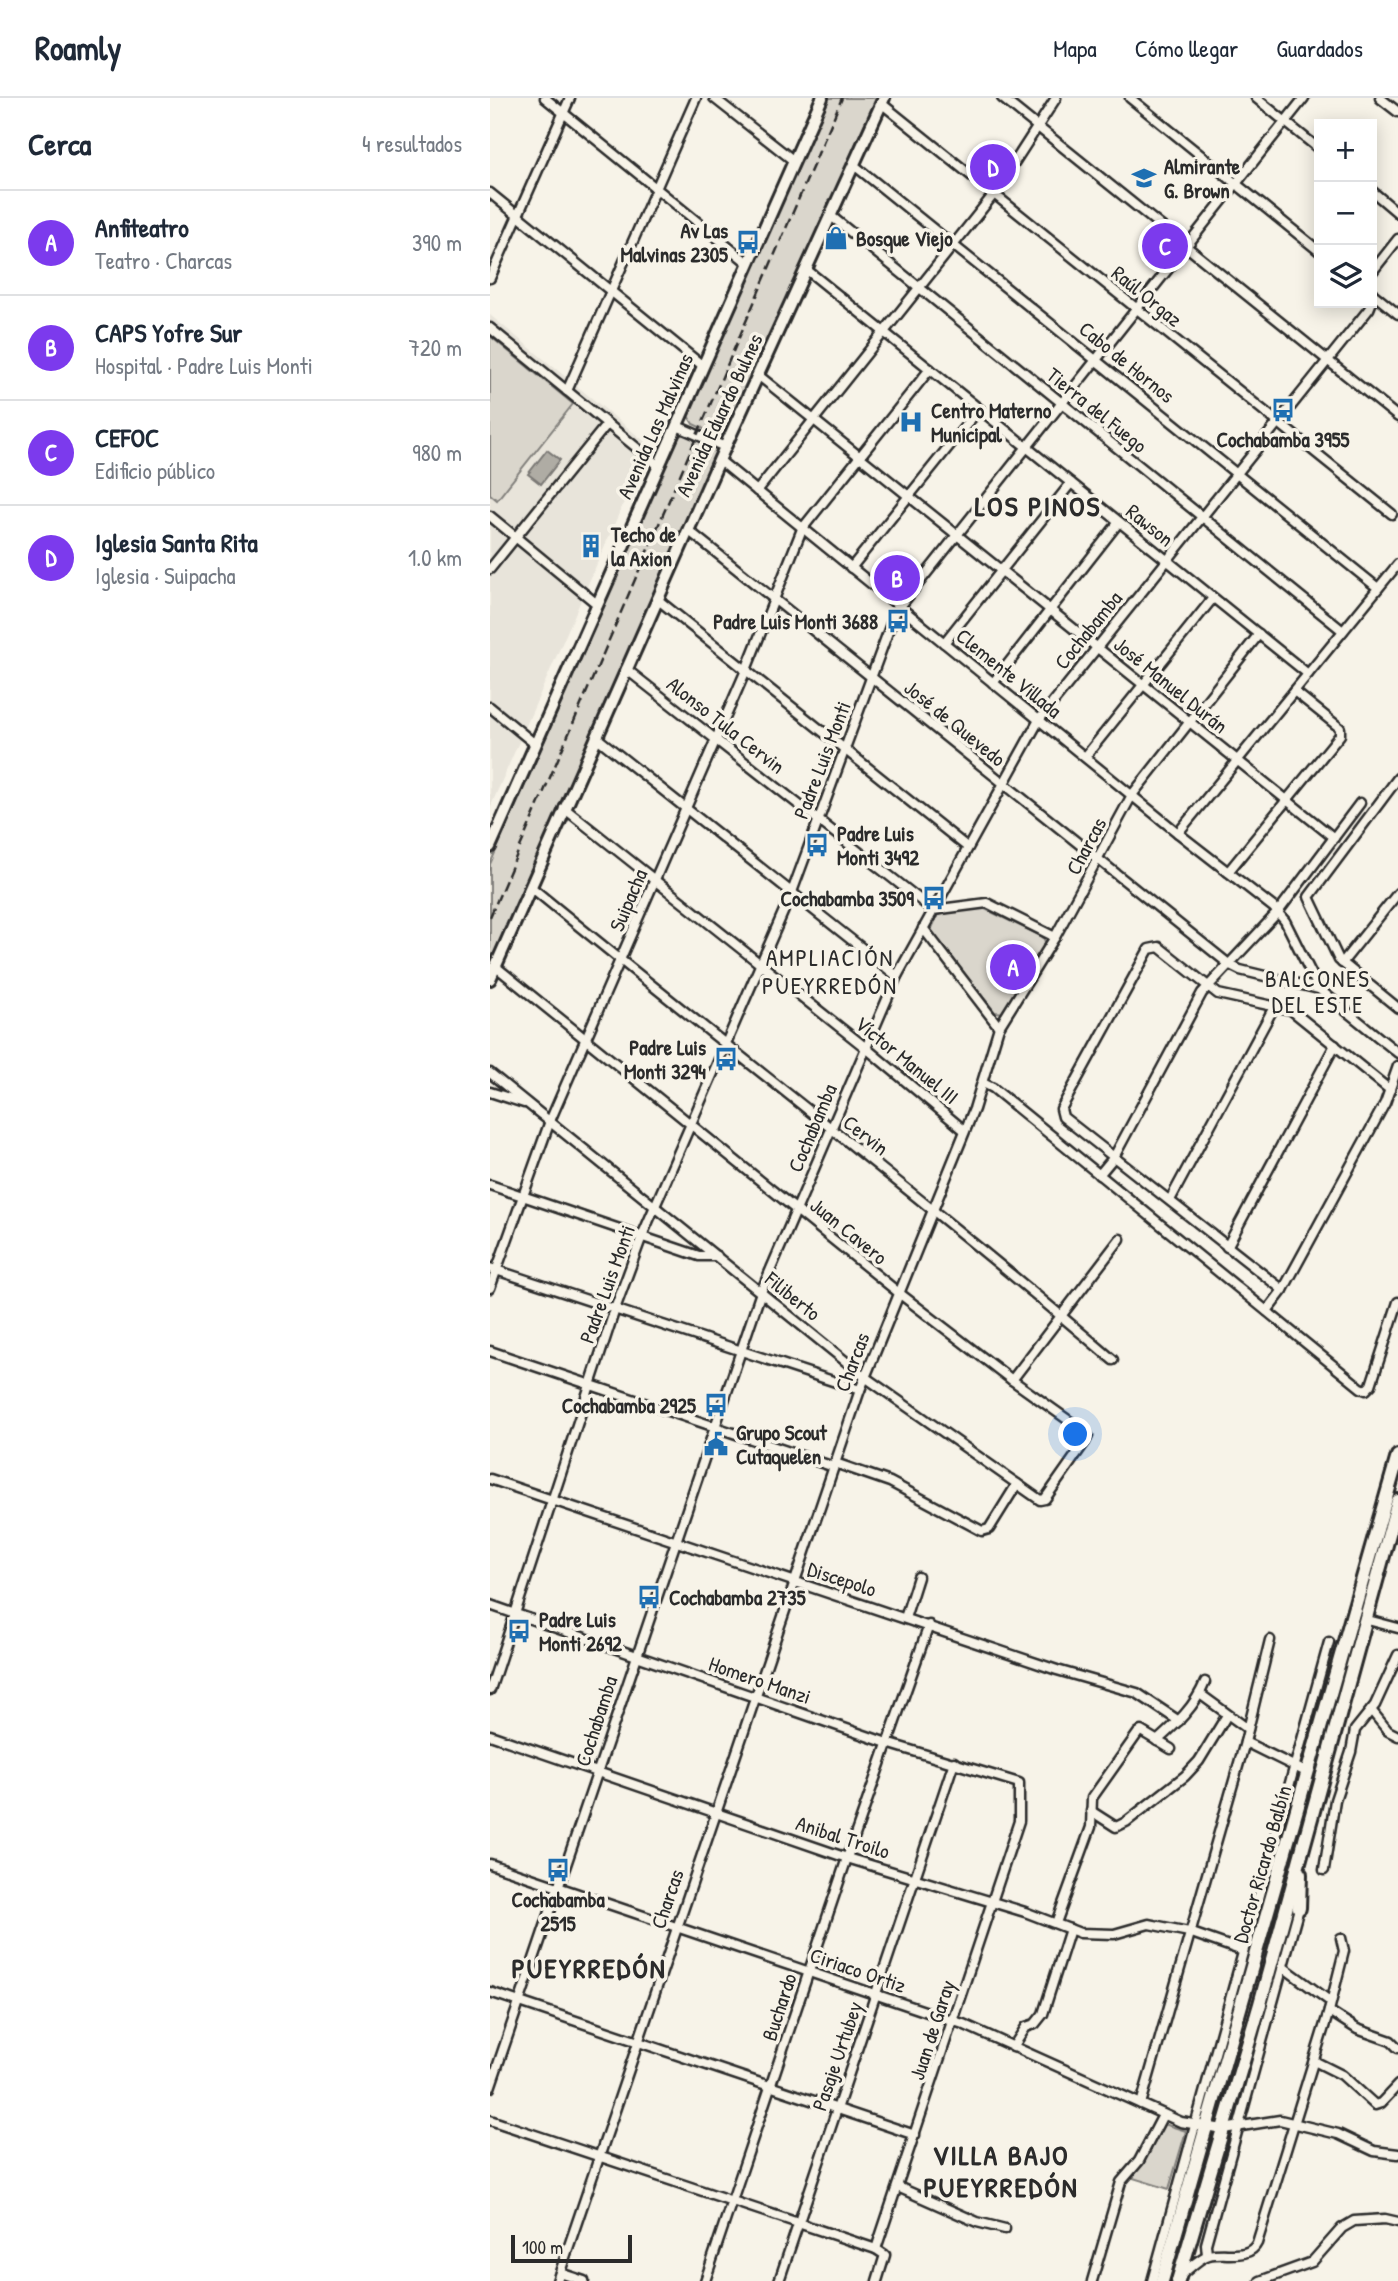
<!DOCTYPE html>
<html lang="es">
<meta charset="utf-8">
<style>
body{margin:0;font-family:"Patrick Hand",sans-serif;background:#f6f6f7;color:#1f2937}
.controls{position:absolute;right:21px;top:21px;display:grid;overflow:hidden;border-radius:0px;box-shadow:0 4px 18px #0003}
.controls button{width:63px;height:63px;display:grid;place-items:center;padding:0;border:0;border-bottom:2px solid #e0e1e3;background:#fff;color:#1f2937;font:35px sans-serif}
.scale{position:absolute;left:21px;bottom:18px;width:121px;box-sizing:border-box;padding-left:7px;border:4px solid #2b2b2b;border-top:0;font-size:19px;line-height:24px;white-space:nowrap;color:#2b2b2b;-webkit-text-stroke:5px #f7f3e8;paint-order:stroke}
.you{position:absolute;left:586px;top:1337px;width:24px;height:24px;margin:-18px;border:5px solid #fff;border-radius:50%;background:#1a73e8;box-shadow:0 0 0 10px #1a73e833}
.badge{display:grid;place-items:center;width:46px;height:46px;border-radius:50%;background:#7c3aed;color:#fff;font-size:23px;font-weight:700}
.pin{position:absolute;translate:-50% -50%;border:4px solid #fff;box-shadow:0 2px 7px #0006}
.list{margin:0;padding:0;list-style:none}
h2{display:flex;justify-content:space-between;align-items:center;height:91px;margin:0;padding:0 28px;font-size:30px}
h2 small{font-size:23px;font-weight:400;color:#747a83}
.list li{display:grid;grid-template-columns:46px 1fr auto;gap:21px;align-items:center;box-sizing:border-box;height:105px;padding:0 28px;border-top:2px solid #e0e1e3}
.list b{display:block;font-size:26px;white-space:nowrap}
.list p{margin:0;font-size:23px;white-space:nowrap;color:#747a83}
.list em{font-size:23px;font-style:normal;color:#747a83}
.icon{flex:none;width:38px;height:38px;fill:none;stroke:currentColor;stroke-width:2;stroke-linecap:round;stroke-linejoin:round}
.map{position:relative;flex:none;width:908px;height:2183px;overflow:hidden}
header{display:flex;align-items:center;gap:42px;box-sizing:border-box;height:98px;padding:0 35px;background:#fff;border-bottom:2px solid #e0e1e3}
header strong{font-size:33px}
nav{display:flex;gap:38px;margin-inline-start:auto;font-size:24px}
main{display:flex}
aside{flex:1;background:#fff}
.map>svg:first-child{display:block}
</style>
<header>
<strong>Roamly</strong>
<nav><a>Mapa</a><a>Cómo llegar</a><a>Guardados</a></nav>
</header>
<main>
<aside>
<h2>Cerca<small>4 resultados</small></h2>
<ul class="list">
<li><span class="badge">A</span><div><b>Anfiteatro</b><p>Teatro · Charcas</p></div><em>390 m</em></li>
<li><span class="badge">B</span><div><b>CAPS Yofre Sur</b><p>Hospital · Padre Luis Monti</p></div><em>720 m</em></li>
<li><span class="badge">C</span><div><b>CEFOC</b><p>Edificio público</p></div><em>980 m</em></li>
<li><span class="badge">D</span><div><b>Iglesia Santa Rita</b><p>Iglesia · Suipacha</p></div><em>1.0 km</em></li>
</ul>
</aside>
<div class="map">
<svg width="908" height="2183" viewBox="0 0 908 2183">
<rect width="100%" height="100%" fill="#f7f3e8"/>
<filter id="ink" filterUnits="userSpaceOnUse"><feTurbulence type="fractalNoise" baseFrequency=".0143" numOctaves="2"/><feDisplacementMap in="SourceGraphic" scale="14" xChannelSelector="R" yChannelSelector="G"/><feConvolveMatrix kernelMatrix="1 2 1 2 8 2 1 2 1" color-interpolation-filters="sRGB"/></filter>
<g filter="url(#ink)">
<!-- built -->
<path fill="#e8e4da" d="M0,217L159,347L0,710Z"/>
<!-- green -->
<g fill="#dad6cc" stroke="#82807c" stroke-width="2">
<path d="M337,0H386L238,335L229,338L203,326L198,318Z"/>
<path d="M0,238L83,306L7,402L0,396Z"/>
<path d="M196,335L226,349L227,360L0,875V766L189,338Z"/>
<path d="M491,809L553,839L556,846L514,915L505,914L441,832L448,817Z"/>
<path d="M671,2025L696,2033L679,2091L643,2080Z"/>
</g>
<!-- water -->
<path fill="#afaca4" stroke="#7a7874" stroke-width="2" d="M57,352L70,362L51,386L38,376Z"/>
<g fill="none" stroke-linecap="round" stroke-linejoin="round">
<!-- minor casing -->
<g stroke="#2b2b2b" stroke-width="13">
<g id="minor">
<path d="M55,0L258,165"/>
<path d="M224,0L304,63"/>
<path d="M512,0L908,319"/>
<path d="M640,0L829,153"/>
<path d="M766,0L829,51"/>
<path d="M890,0L908,14"/>
<path d="M391,5L902,416"/>
<path d="M364,67L888,490"/>
<path d="M882,93L908,115"/>
<path d="M0,95L213,268"/>
<path d="M341,118L853,533"/>
<path d="M317,172L818,576"/>
<path d="M882,174L908,141"/>
<path d="M0,180L80,0"/>
<path d="M882,195L908,216"/>
<path d="M0,230L169,368"/>
<path d="M268,277L844,740"/>
<path d="M77,293L206,0"/>
<path d="M187,328L235,349"/>
<path d="M229,362L688,735L783,809L795,823L829,891L908,955"/>
<path d="M267,393L504,96L566,0"/>
<path d="M0,418L107,506"/>
<path d="M198,432L740,867L750,872L829,891"/>
<path d="M361,470L489,311"/>
<path d="M0,471L117,326"/>
<path d="M167,501L477,749"/>
<path d="M454,545L581,385"/>
<path d="M136,571L443,812L497,805L565,839"/>
<path d="M503,585L629,424"/>
<path d="M0,609L45,646"/>
<path d="M106,639L407,878"/>
<path d="M595,659L723,500"/>
<path d="M908,680L819,799L849,862L908,910"/>
<path d="M74,710L376,950L474,1032"/>
<path d="M688,735L908,466"/>
<path d="M738,774L850,637V630L804,593"/>
<path d="M41,789C234,948 433,1099 623,1262"/>
<path d="M433,830L509,929"/>
<path d="M852,865L908,795"/>
<path d="M0,975L375,1279L550,1402L555,1401L595,1344L598,1338L595,1334L522,1282L409,1195L5,868"/>
<path d="M493,985L503,990L871,1290L876,1292L881,1287L908,1204"/>
<path d="M0,994L34,1005"/>
<path d="M609,1077L624,1059L712,895L788,814L870,705"/>
<path d="M0,1087L209,1158H227"/>
<path d="M680,1102L784,909"/>
<path d="M737,1149L845,947"/>
<path d="M0,1170L370,1292"/>
<path d="M0,1190L60,1023L256,572L312,431L440,271"/>
<path d="M793,1192L573,1019L571,1011L659,851L669,849L728,896L801,912L900,992"/>
<path d="M777,1213L793,1192L895,1005L908,968"/>
<path d="M0,1253L344,1369"/>
<path d="M522,1282L630,1141"/>
<path d="M345,1365L400,1384L492,1433L499,1431L527,1386"/>
<path d="M0,1381L567,1572L647,1595L689,1623"/>
<path d="M0,1507L397,1645L529,1685V1723L386,2151L395,2157L387,2183"/>
<path d="M415,1520L428,1479"/>
<path d="M874,1521L908,1530"/>
<path d="M0,1592L125,1211L152,1138L302,794L405,515L814,0"/>
<path d="M710,1596L758,1631"/>
<path d="M881,1612L898,1633L908,1638"/>
<path d="M0,1637L357,1760L535,1814L590,1835L624,1836L659,1826L699,1834L753,1853"/>
<path d="M667,1643C686,1626 705,1609 715,1584"/>
<path d="M755,1644L818,1675"/>
<path d="M601,1713L626,1729L636,1724L695,1678L709,1663L737,1617"/>
<path d="M0,1766L473,1926L691,2024L733,2031L790,2022L848,2036L884,2053L908,2056"/>
<path d="M834,1772L845,1702L861,1654L865,1632L885,1607L908,1557"/>
<path d="M566,1825L601,1729L602,1700L648,1635L651,1633L681,1651"/>
<path d="M793,1869L841,1904"/>
<path d="M0,1894L425,2037"/>
<path d="M839,1913L867,1931L901,1943L908,1950"/>
<path d="M523,1949L536,1929L545,1926L553,1916L580,1831"/>
<path d="M824,1963L852,1977L885,2007L891,2005L908,1987"/>
<path d="M0,1990L271,1194L407,878L549,622L879,211L883,201L882,194"/>
<path d="M651,2006L755,1644L780,1542"/>
<path d="M0,2022L386,2151"/>
<path d="M408,2089L487,2124L515,2131"/>
<path d="M717,2157L716,2146L809,1810"/>
<path d="M70,2175L94,2183"/>
<path d="M691,2177C699,2171 710,2159 719,2157C735,2153 759,2162 767,2145L839,1913L854,1853L851,1840"/>
<path d="M67,2183L370,1292L484,1011L509,929L565,839L642,697L769,536"/>
<path d="M215,2183L357,1760L439,1527"/>
<path d="M289,2183L464,1664"/>
<path d="M602,2183L631,2084L649,2063L673,2017"/>
<path d="M662,2183L839,1544"/>
<path d="M770,2183L822,2164L852,2130L864,2123L895,2121L908,2124"/>
</g>
</g>
<!-- secondary casing -->
<g stroke="#2b2b2b" stroke-width="16">
<g id="secondary">
<path d="M0,749L332,0"/>
<path d="M0,881L235,349L394,0"/>
</g>
</g>
<!-- primary casing -->
<g stroke="#2b2b2b" stroke-width="18">
<g id="primary">
<path d="M809,1810L810,1776"/>
<path d="M672,2183L908,1358"/>
<path d="M688,2183L770,1906L908,1403"/>
</g>
</g>
<!-- minor -->
<use href="#minor" stroke="#f7f3e8" stroke-width="8"/>
<!-- secondary -->
<use href="#secondary" stroke="#f7f3e8" stroke-width="10"/>
<!-- primary -->
<use href="#primary" stroke="#f7f3e8" stroke-width="12"/>
<!-- rail -->
<path stroke="#2b2b2b" stroke-width="2.5" stroke-dasharray="10 5" stroke-linecap="butt" d="M0,819L352,0"/>
</g>
</g>
<!-- icons -->
<defs>
<g id="university-bare" transform="scale(1.89)"><path d="M0-5L7-2L0 1L-7-2ZM-4 1L0 2.5L4 1V4Q0 6-4 4Z" fill="#1f6fb2" stroke="#f7f3e8" stroke-width="2.5" paint-order="stroke"/></g>
<g id="shop-bare" transform="scale(1.89)"><path d="M-5-2.5h2.3a2.7 3.5 0 0 1 5.4 0H5L5.5 6h-11ZM-1.5-2.5h3a1.5 2.3 0 0 0-3 0Z" fill="#1f6fb2" stroke="#f7f3e8" stroke-width="2.5" paint-order="stroke"/></g>
<g id="bus-bare" transform="scale(1.89)"><path d="M-5-6H5V4H4V6H2V4H-2V6H-4V4H-5ZM-3.5-4V0h7V-4ZM-3.5 1.2v1.5H-2V1.2ZM2 1.2v1.5H3.5V1.2Z" fill="#1f6fb2" stroke="#f7f3e8" stroke-width="2.5" paint-order="stroke"/></g>
<g id="hospital-bare" transform="scale(1.89)"><path d="M-5-5h3v3.5h4V-5h3V5h-3V1.5h-4V5h-3Z" fill="#1f6fb2" stroke="#f7f3e8" stroke-width="2.5" paint-order="stroke"/></g>
<g id="building-bare" transform="scale(1.89)"><path d="M-4-6H4V6H1V3H-1V6H-4ZM-2.5-4.3h1.7v1.8h-1.7ZM.8-4.3h1.7v1.8H.8ZM-2.5-1h1.7V.8h-1.7ZM.8-1h1.7V.8H.8Z" fill="#1f6fb2" stroke="#f7f3e8" stroke-width="2.5" paint-order="stroke"/></g>
<g id="civic-bare" transform="scale(1.89)"><path d="M-.6-6.5H3V-4.5H.6V-3L4-1V1h2V6H-6V1h2V-1L-.6-3ZM-1.2 2.5V6h2.4V2.5Z" fill="#1f6fb2" stroke="#f7f3e8" stroke-width="2.5" paint-order="stroke"/></g>
</defs>
<g fill-rule="evenodd">
<use href="#university-bare" x="654" y="80"/>
<use href="#shop-bare" x="346" y="140"/>
<use href="#bus-bare" x="258" y="144"/>
<use href="#bus-bare" x="793" y="312"/>
<use href="#hospital-bare" x="421" y="324"/>
<use href="#building-bare" x="101" y="448"/>
<use href="#bus-bare" x="408" y="523"/>
<use href="#bus-bare" x="327" y="747"/>
<use href="#bus-bare" x="444" y="800"/>
<use href="#bus-bare" x="236" y="961"/>
<use href="#bus-bare" x="226" y="1307"/>
<use href="#civic-bare" x="226" y="1346"/>
<use href="#bus-bare" x="159" y="1499"/>
<use href="#bus-bare" x="29" y="1533"/>
<use href="#bus-bare" x="68" y="1772"/>
</g>
<g text-anchor="middle" dominant-baseline="central" stroke-width="7" stroke-linejoin="round" paint-order="stroke">
<!-- poi labels -->
<g font-size="21" font-weight="bold" fill="#2b2b2b" stroke="#f7f3e8" text-anchor="start">
<text x="674" y="68">Almirante<tspan x="674" dy="24">G. Brown</tspan></text>
<text x="238" y="132" text-anchor="end">Av Las<tspan x="238" dy="24">Malvinas 2305</tspan></text>
<text x="366" y="140">Bosque Viejo</text>
<text x="441" y="312">Centro Materno<tspan x="441" dy="24">Municipal</tspan></text>
<text x="793" y="341" text-anchor="middle">Cochabamba 3955</text>
<text x="121" y="436">Techo de<tspan x="121" dy="24">la Axion</tspan></text>
<text x="388" y="523" text-anchor="end">Padre Luis Monti 3688</text>
<text x="347" y="735">Padre Luis<tspan x="347" dy="24">Monti 3492</tspan></text>
<text x="424" y="800" text-anchor="end">Cochabamba 3509</text>
<text x="216" y="949" text-anchor="end">Padre Luis<tspan x="216" dy="24">Monti 3294</tspan></text>
<text x="206" y="1307" text-anchor="end">Cochabamba 2925</text>
<text x="246" y="1334">Grupo Scout<tspan x="246" dy="24">Cutaquelen</tspan></text>
<text x="179" y="1499">Cochabamba 2735</text>
<text x="49" y="1521">Padre Luis<tspan x="49" dy="24">Monti 2692</tspan></text>
<text x="68" y="1801" text-anchor="middle">Cochabamba<tspan x="68" dy="24">2515</tspan></text>
</g>
<!-- street labels -->
<g font-size="21" fill="#2b2b2b" stroke="#f7f3e8">
<text transform="translate(657 198) rotate(39)">Raúl Orgaz</text>
<text transform="translate(637 264) rotate(39)">Cabo de Hornos</text>
<text transform="translate(607 312) rotate(39)">Tierra del Fuego</text>
<text transform="translate(229 317) rotate(-65)">Avenida Eduardo Bulnes</text>
<text transform="translate(165 328) rotate(-66)">Avenida Las Malvinas</text>
<text transform="translate(660 427) rotate(39)">Rawson</text>
<text transform="translate(598 532) rotate(-51)">Cochabamba</text>
<text transform="translate(519 575) rotate(39)">Clemente Villada</text>
<text transform="translate(681 587) rotate(39)">José Manuel Durán</text>
<text transform="translate(465 625) rotate(39)">José de Quevedo</text>
<text transform="translate(236 627) rotate(38)">Alonso Tula Cervin</text>
<text transform="translate(332 662) rotate(-69)">Padre Luis Monti</text>
<text transform="translate(596 748) rotate(-62)">Charcas</text>
<text transform="translate(138 802) rotate(-67)">Suipacha</text>
<text transform="translate(417 962) rotate(39)">Víctor Manuel III</text>
<text transform="translate(322 1030) rotate(-67)">Cochabamba</text>
<text transform="translate(376 1037) rotate(38)">Cervin</text>
<text transform="translate(359 1133) rotate(39)">Juan Cavero</text>
<text transform="translate(117 1186) rotate(-70)">Padre Luis Monti</text>
<text transform="translate(303 1198) rotate(39)">Filiberto</text>
<text transform="translate(362 1264) rotate(-69)">Charcas</text>
<text transform="translate(352 1481) rotate(18)">Discepolo</text>
<text transform="translate(270 1582) rotate(19)">Homero Manzi</text>
<text transform="translate(106 1623) rotate(-72)">Cochabamba</text>
<text transform="translate(353 1739) rotate(18)">Anibal Troilo</text>
<text transform="translate(772 1766) rotate(-74)">Doctor Ricardo Balbín</text>
<text transform="translate(177 1801) rotate(-71)">Charcas</text>
<text transform="translate(368 1872) rotate(19)">Ciriaco Ortiz</text>
<text transform="translate(289 1909) rotate(-72)">Buchardo</text>
<text transform="translate(442 1932) rotate(-72)">Juan de Garay</text>
<text transform="translate(347 1958) rotate(-71)">Pasaje Urtubey</text>
</g>
<!-- neighbourhood labels -->
<g font-size="23" letter-spacing="2" fill="#2b2b2b" stroke="#f7f3e8">
<text x="828" y="880">BALCONES<tspan x="828" dy="26">DEL ESTE</tspan></text>
</g>
<!-- quarter labels -->
<g font-size="24" letter-spacing="2" fill="#2b2b2b" stroke="#f7f3e8">
<text x="340" y="859">AMPLIACIÓN<tspan x="340" dy="28">PUEYRREDÓN</tspan></text>
</g>
<!-- district labels -->
<g font-size="28" font-weight="bold" letter-spacing="2" fill="#2b2b2b" stroke="#f7f3e8">
<text x="548" y="408">LOS PINOS</text>
<text x="99" y="1870">PUEYRREDÓN</text>
<text x="511" y="2057">VILLA BAJO<tspan x="511" dy="32">PUEYRREDÓN</tspan></text>
</g>
</g>
</svg>
<div class="controls">
<button>+</button>
<button>−</button>
<button><svg class="icon" aria-label="layers" viewBox="0 0 24 24"><path d="M12 4l9 5-9 5-9-5zM3 14l9 5 9-5"/></svg></button>
</div>
<div class="scale">100 m</div>
<div class="you"></div>
<div class="pin badge" style="left:523px;top:869px">A</div>
<div class="pin badge" style="left:407px;top:480px">B</div>
<div class="pin badge" style="left:675px;top:148px">C</div>
<div class="pin badge" style="left:503px;top:69px">D</div>
</div>
</main>
